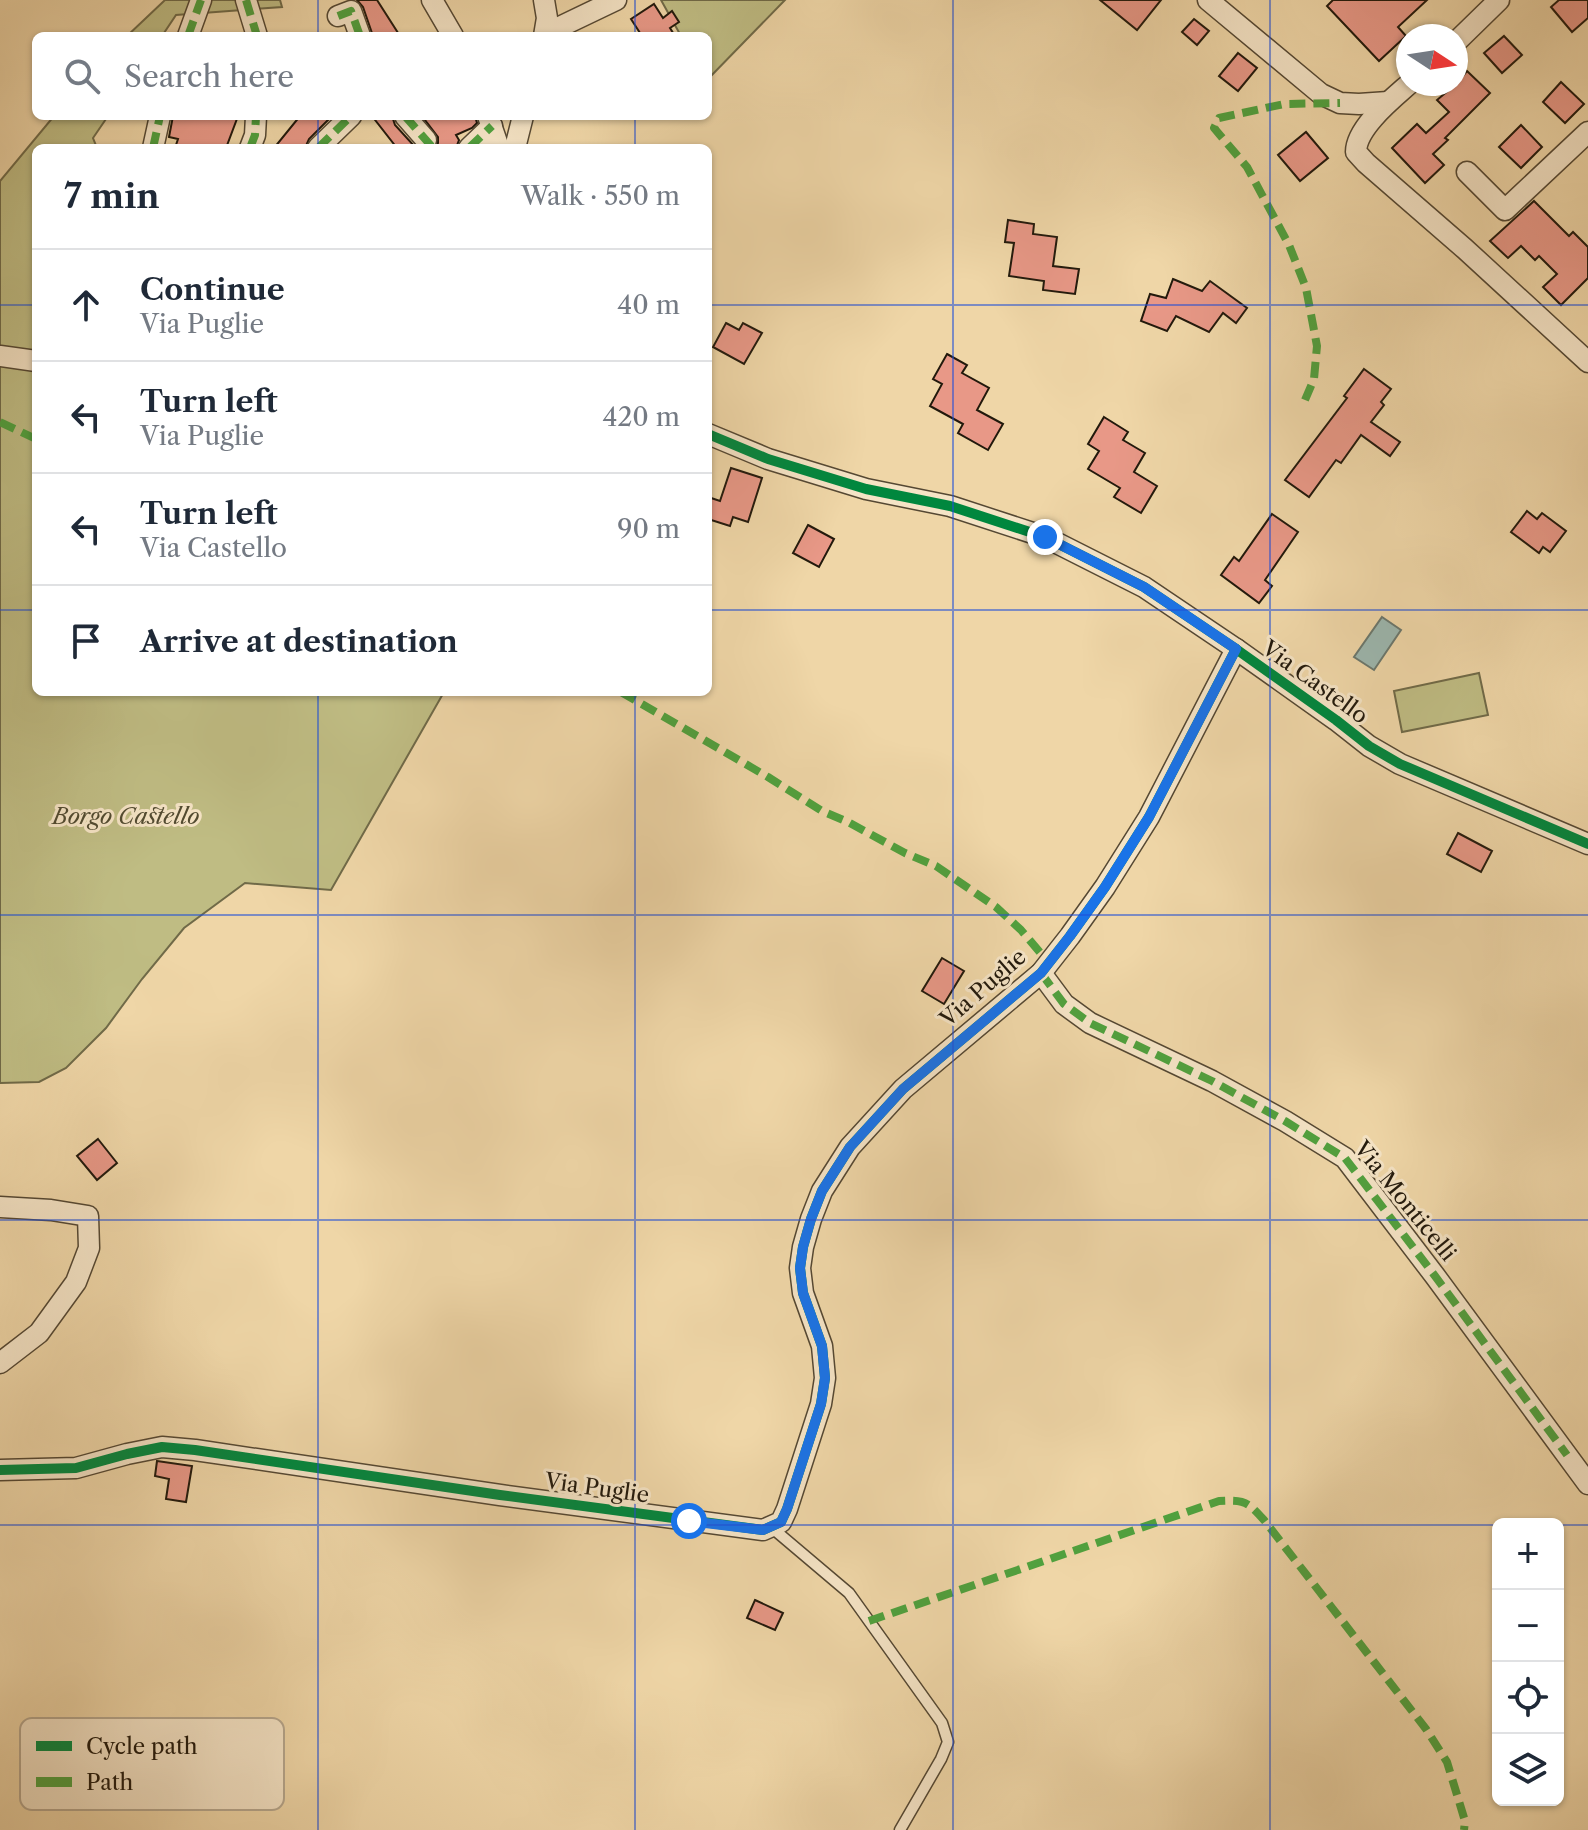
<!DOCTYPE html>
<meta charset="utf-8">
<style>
body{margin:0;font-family:"Libre Caslon Text",serif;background:#f6f6f7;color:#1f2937}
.controls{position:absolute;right:24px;bottom:24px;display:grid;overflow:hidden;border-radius:12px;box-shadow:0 2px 6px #0004}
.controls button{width:72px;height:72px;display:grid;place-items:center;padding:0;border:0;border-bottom:2px solid #e0e1e3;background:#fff;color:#1f2937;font:40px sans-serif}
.compass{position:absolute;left:1396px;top:24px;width:72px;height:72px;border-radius:50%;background:#fff;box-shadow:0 2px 6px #0004;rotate:102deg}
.stop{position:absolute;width:24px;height:24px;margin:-18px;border:6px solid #1a73e8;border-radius:50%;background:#fff}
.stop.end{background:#1a73e8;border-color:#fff;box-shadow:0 2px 8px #0008}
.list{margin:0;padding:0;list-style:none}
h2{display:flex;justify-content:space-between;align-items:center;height:104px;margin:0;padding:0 32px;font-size:34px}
h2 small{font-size:26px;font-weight:400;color:#747a83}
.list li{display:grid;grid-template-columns:52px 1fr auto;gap:24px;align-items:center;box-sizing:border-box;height:112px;padding:0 32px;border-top:2px solid #e0e1e3}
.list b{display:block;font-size:30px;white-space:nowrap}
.list p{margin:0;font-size:26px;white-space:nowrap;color:#747a83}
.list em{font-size:26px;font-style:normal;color:#747a83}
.icon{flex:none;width:44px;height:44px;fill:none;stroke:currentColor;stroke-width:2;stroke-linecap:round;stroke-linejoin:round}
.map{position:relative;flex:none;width:1588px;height:1830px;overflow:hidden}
.search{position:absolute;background:#fff;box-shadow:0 2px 6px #0004;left:32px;top:32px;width:680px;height:88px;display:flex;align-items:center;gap:20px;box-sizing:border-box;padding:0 28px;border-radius:12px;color:#747a83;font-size:30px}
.panel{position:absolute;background:#fff;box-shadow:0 2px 6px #0004;left:32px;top:144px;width:680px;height:552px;border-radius:12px}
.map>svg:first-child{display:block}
</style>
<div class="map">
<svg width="1588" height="1830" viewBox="0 0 1588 1830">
<rect width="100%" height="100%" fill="#efd6a7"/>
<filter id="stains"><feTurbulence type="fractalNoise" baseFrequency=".0025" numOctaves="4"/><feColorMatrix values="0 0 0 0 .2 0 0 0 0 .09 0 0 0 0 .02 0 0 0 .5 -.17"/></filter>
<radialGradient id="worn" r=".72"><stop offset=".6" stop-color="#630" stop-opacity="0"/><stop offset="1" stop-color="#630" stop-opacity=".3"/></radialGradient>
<!-- green -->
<g fill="#bfbc83" stroke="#706a48" stroke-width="2">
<path d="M165,0H280L282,7L176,15L162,36H127Z"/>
<path d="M661,0H785L708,79V36H681Z"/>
<path d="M54,116H108L93,138L97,148H36V692H444L331,890L245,883L184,928L142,979L106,1028L66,1068L39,1082L0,1083V181Z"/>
<path d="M1479,673L1488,715L1402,732L1394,691Z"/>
</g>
<!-- water -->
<path fill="#9cb7af" stroke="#6b786e" stroke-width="2" d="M1382,617L1401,630L1374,670L1354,657Z"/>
<!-- building -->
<g fill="#e89887" stroke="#22190c" stroke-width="2">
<path d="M357,0H377L400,36H373L363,7Z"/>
<path d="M1100,0H1161L1137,30Z"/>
<path d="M1333,0H1427L1398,27L1406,36L1379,61L1327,6Z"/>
<path d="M1559,0H1588V18L1572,32L1551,7Z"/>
<path d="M654,4L663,18L672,11L679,22L670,28L675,36H642L631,19Z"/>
<path d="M1194,19L1209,31L1197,45L1182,32Z"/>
<path d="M1504,36L1522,55L1502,73L1484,53Z"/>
<path d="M1238,53L1257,68L1238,91L1219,76Z"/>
<path d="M1467,71L1490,93L1445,138L1448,140L1433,154L1444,165L1425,183L1392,148L1417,124L1426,133L1449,112L1437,100L1456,84Z"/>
<path d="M1561,82L1584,104L1565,123L1543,102Z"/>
<path d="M173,116H238L226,148H175L178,139L169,137Z"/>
<path d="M300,116H332L309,139L305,148H274Z"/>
<path d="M372,116H392L395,125L416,148H397Z"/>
<path d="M422,116H475L477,123L472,128L456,135L459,140L456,148H436L438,143V137Z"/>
<path d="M1521,125L1542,147L1521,168L1499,147Z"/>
<path d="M1306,132L1328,158L1300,181L1278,155Z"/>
<path d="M1534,201L1569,236L1573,232L1588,247V278L1561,305L1543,287L1557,274L1539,256L1535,260L1521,246L1508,258L1490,241Z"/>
<path d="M1008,220L1034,224L1033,234L1057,237L1053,266L1079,269L1075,294L1043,290L1044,281L1009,276L1014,243L1005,242Z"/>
<path d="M1173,279L1202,291L1210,281L1247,308L1236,323L1223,313L1209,332L1176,316L1167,331L1141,321L1150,294L1166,298Z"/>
<path d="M726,323L739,330L743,323L762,333L744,364L713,347Z"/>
<path d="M947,354L967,365L962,373L989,388L977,410L1003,424L988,450L958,433L963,424L930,406L942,384L933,379Z"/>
<path d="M1364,369L1391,389L1381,402L1384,405L1371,422L1400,442L1390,456L1361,435L1341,463L1336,460L1309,497L1285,480L1347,398L1344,396Z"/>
<path d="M1104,417L1128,432L1123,440L1145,453L1134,472L1157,486L1141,513L1114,497L1120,488L1088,469L1099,451L1088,444Z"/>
<path d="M731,468L762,478L748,522L733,517L730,526L708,519V497L720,501Z"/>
<path d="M1527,511L1537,519L1542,513L1566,531L1550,552L1543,547L1539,553L1511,532Z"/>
<path d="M1272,514L1298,532L1265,580L1272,586L1259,603L1221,575L1234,557L1239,561Z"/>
<path d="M808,525L834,539L819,567L793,553Z"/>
<path d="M1458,833L1492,851L1481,872L1447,854Z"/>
<path d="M942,958L964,971L944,1004L922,991Z"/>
<path d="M98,1139L117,1163L97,1180L77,1156Z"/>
<path d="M157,1461L192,1466L186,1502L166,1499L169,1479L155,1476Z"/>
<path d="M755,1600L783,1613L775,1630L747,1618Z"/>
</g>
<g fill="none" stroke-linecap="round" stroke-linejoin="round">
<!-- lane casing -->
<g stroke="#554833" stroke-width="13">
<path id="lane" d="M771,1527L849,1593L942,1723L948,1742L941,1759L900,1830"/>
</g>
<!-- street casing -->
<g stroke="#554833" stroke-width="23">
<g id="street">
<path d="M246,0L257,36"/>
<path d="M432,0L453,36"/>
<path d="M1208,0L1321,94L1340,103L1359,104L1388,102"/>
<path d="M338,16L351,11L360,36"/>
<path d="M545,34L616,0"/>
<path d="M188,36L201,0"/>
<path d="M544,36L547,18L544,0"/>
<path d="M1456,42L1499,0"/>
<path d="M1409,84C1392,99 1356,128 1356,152L1366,163L1465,249L1588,362"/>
<path d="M405,116L426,140"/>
<path d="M488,116L499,148"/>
<path d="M153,148L160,116"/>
<path d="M250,148L255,135L256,116"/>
<path d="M318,148L351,116"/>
<path d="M469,148L492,126"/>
<path d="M515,148L523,116"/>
<path d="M1467,172L1505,210L1588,132"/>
<path d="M0,356L36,361"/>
<path d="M708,434L768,459L866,489L950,506L1045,537L1144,587L1236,649L1336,720L1369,746L1400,764L1588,844"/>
<path d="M1041,973L1064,1004L1090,1023L1212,1081L1285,1121L1345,1158L1435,1276L1588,1484"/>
<path d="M0,1207L51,1210L88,1216L89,1248L76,1282L39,1333L0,1363"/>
<path d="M0,1470L76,1468L127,1454L162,1447L195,1450L500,1495L763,1530L781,1522L787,1509L821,1404L825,1378L822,1346L803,1293L800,1268L803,1247L811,1219L822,1191L850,1147L903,1089L1041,973L1070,936L1105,887L1149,817L1236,649"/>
</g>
</g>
<!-- lane -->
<use href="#lane" stroke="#f5e4c6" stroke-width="10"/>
<!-- street -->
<use href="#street" stroke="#f5e4c6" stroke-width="20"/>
<!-- quiet -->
<g stroke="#50a13e" stroke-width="8" stroke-dasharray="16 8" stroke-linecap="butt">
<path d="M246,0L257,36"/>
<path d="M338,16L351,11L360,36"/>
<path d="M188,36L201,0"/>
<path d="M405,116L433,148"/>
<path d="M153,148L160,116"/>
<path d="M250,148L255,135L256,116"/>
<path d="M318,148L351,116"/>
<path d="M469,148L492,126"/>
<path d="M1305,400L1314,379L1317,346L1306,288L1289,245L1247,167L1214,128L1219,118L1284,104L1340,103"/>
<path d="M0,422L36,439"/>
<path d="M621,692L768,777L822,811L848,822L905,853L936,866L996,907L1021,930L1049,963"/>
<path d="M1041,973L1064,1004L1090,1023L1212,1081L1285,1121L1345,1158L1435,1276L1567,1455"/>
<path d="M869,1621L1219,1501C1245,1500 1247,1501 1264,1520L1426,1729L1447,1762L1465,1821L1464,1830"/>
</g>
<!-- cycleway casing -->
<g stroke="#f5e4c6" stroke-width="15">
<g id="cycleway">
<path d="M708,434L768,459L866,489L950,506L1045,537L1144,587L1236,649L1336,720L1369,746L1400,764L1588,844"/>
<path d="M0,1470L76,1468L127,1454L162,1447L195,1450L500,1495L763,1530L781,1522L787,1509L821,1404L825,1378L822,1346L803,1293L800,1268L803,1247L811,1219L822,1191L850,1147L903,1089L1041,973L1070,936L1105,887L1149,817L1236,649"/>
</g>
</g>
<!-- cycleway -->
<use href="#cycleway" stroke="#00873e" stroke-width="10"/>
</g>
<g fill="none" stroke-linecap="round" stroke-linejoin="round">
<!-- route -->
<path stroke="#1a73e8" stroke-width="10" d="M689,1521L763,1530L781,1522L787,1509L821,1404L825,1378L822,1346L803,1293L800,1268L803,1247L811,1219L822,1191L850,1147L903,1089L1041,973L1070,936L1105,887L1149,817L1236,649L1144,587L1045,537"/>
</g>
<!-- grid -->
<path fill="none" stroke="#1d4ed8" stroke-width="2" stroke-opacity="0.55" d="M318,0V36M635,0V36M953,0V1830M1270,0V1830M318,116V148M635,116V148M0,305H36M708,305H1588M0,610H36M708,610H1588M318,692V1830M635,692V1830M0,915H1588M0,1220H1588M0,1525H1498M1558,1525H1588"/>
<g text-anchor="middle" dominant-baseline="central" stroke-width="6" stroke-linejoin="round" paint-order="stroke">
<!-- street labels -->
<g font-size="22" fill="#22190c" stroke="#f5e4c6">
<text transform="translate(1315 682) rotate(36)">Via Castello</text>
<text transform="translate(983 988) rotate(-41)">Via Puglie</text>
<text transform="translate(1405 1201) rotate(51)">Via Monticelli</text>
<text transform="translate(597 1488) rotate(8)">Via Puglie</text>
</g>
<!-- park labels -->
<g font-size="22" font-style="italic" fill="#514a30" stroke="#f5e4c6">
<text x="126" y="816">Borgo Castello</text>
</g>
</g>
<!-- legend -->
<rect x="20" y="1718" width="264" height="92" rx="12" fill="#f5e4c6" stroke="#b6a78e" stroke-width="2"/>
<rect x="36" y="1741" width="36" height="10" fill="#00873e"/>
<rect x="36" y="1777" width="36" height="10" fill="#50a13e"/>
<g font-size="22" fill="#22190c">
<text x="86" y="1754">Cycle path</text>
<text x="86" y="1790">Path</text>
</g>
<rect width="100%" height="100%" filter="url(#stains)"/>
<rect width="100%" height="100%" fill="url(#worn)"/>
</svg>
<div class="controls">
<button>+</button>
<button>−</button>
<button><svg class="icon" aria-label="locate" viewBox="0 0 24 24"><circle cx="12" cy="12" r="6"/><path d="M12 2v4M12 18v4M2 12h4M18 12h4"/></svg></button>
<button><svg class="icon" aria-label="layers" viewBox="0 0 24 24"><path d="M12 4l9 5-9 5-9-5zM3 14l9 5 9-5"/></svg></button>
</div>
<svg class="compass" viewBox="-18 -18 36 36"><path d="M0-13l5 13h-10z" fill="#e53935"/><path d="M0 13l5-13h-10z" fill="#747a83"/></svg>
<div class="stop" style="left:689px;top:1521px"></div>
<div class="stop end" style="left:1045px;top:537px"></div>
<div class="search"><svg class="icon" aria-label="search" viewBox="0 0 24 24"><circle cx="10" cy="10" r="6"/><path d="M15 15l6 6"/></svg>Search here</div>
<section class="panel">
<h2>7 min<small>Walk · 550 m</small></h2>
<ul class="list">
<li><svg class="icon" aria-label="ahead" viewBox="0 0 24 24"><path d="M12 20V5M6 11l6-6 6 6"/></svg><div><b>Continue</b><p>Via Puglie</p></div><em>40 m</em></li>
<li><svg class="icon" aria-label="left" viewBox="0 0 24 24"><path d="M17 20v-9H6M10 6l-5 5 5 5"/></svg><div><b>Turn left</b><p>Via Puglie</p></div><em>420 m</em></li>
<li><svg class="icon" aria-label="left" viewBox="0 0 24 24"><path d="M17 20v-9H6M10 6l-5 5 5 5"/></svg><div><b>Turn left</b><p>Via Castello</p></div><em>90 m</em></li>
<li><svg class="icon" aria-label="arrive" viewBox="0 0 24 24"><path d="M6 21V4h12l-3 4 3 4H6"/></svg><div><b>Arrive at destination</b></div></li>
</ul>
</section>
</div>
